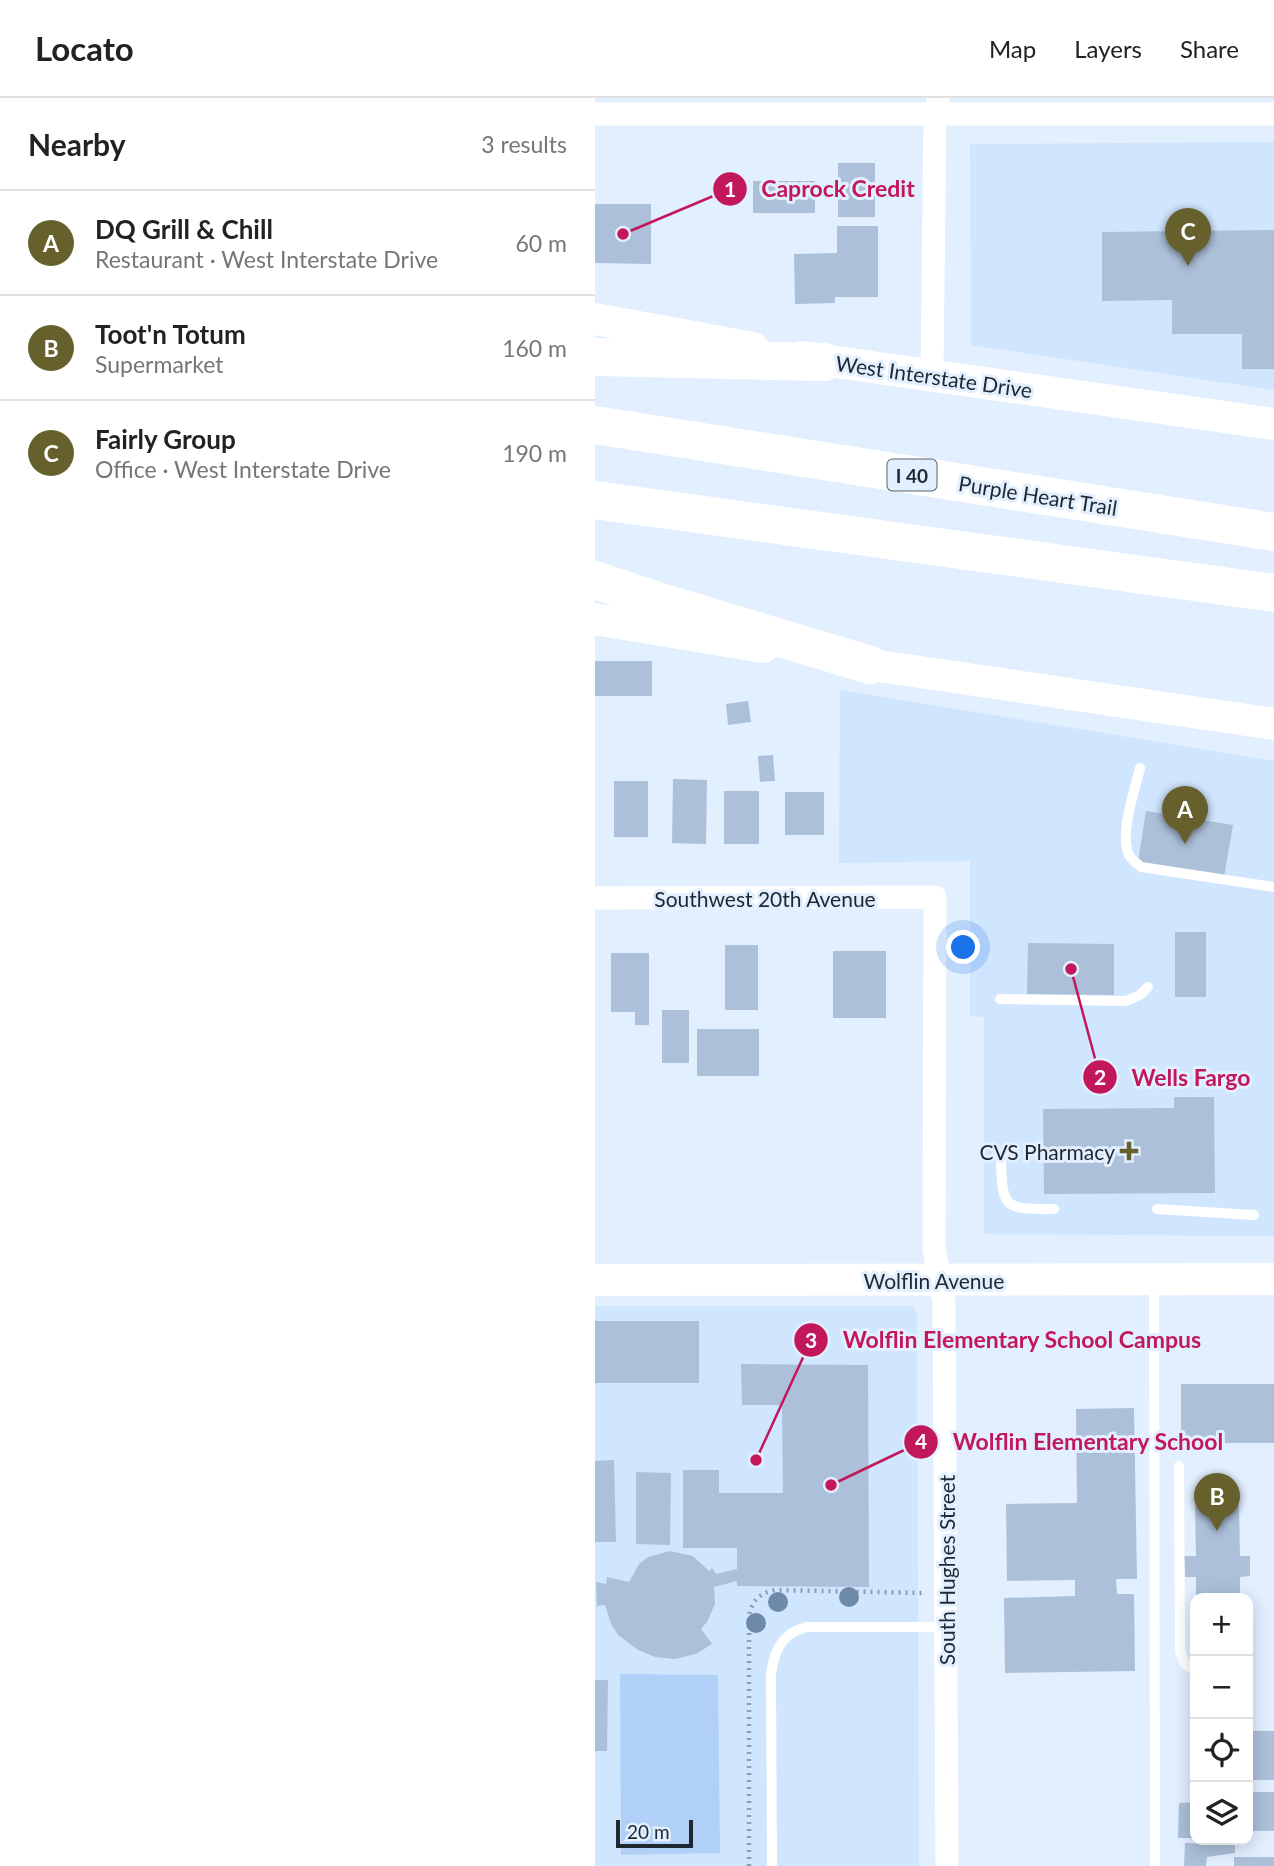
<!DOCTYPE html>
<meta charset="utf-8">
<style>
body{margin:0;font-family:Lato,sans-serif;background:#f2f2f2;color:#222}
.controls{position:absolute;right:21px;bottom:21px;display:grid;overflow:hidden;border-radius:14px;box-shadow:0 4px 18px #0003}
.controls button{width:63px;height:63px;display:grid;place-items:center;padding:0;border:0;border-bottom:2px solid #e0e0e0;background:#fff;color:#222;font:35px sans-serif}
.scale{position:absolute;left:21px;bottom:18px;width:77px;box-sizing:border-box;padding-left:7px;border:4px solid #1f2731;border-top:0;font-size:19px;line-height:24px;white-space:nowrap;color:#1f2731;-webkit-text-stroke:5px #e2efff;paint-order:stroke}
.you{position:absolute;left:369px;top:850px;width:24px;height:24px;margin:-18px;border:5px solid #fff;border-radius:50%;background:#1a73e8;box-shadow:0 0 0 10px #1a73e833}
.badge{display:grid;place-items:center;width:46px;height:46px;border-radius:50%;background:#66602d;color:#fff;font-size:23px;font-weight:700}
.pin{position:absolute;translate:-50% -58px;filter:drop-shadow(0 2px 4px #0008)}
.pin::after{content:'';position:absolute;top:37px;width:24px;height:21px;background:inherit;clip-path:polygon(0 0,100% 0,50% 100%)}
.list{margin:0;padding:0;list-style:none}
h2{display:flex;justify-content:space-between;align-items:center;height:91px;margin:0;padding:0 28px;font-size:30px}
h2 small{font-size:23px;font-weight:400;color:#767676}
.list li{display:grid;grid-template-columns:46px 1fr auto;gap:21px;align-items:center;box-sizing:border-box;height:105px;padding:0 28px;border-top:2px solid #e0e0e0}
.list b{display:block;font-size:26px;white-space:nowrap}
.list p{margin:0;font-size:23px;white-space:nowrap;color:#767676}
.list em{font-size:23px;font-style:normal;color:#767676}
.icon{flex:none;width:38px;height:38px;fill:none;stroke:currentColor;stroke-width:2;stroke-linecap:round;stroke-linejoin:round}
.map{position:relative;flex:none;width:679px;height:1768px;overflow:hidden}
header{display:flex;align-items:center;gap:42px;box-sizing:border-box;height:98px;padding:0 35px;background:#fff;border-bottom:2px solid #e0e0e0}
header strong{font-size:33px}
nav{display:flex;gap:38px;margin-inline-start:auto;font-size:24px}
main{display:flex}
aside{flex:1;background:#fff}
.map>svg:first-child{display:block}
</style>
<header>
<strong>Locato</strong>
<nav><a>Map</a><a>Layers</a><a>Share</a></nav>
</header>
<main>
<aside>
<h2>Nearby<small>3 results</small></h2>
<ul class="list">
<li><span class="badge">A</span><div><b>DQ Grill &amp; Chill</b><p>Restaurant · West Interstate Drive</p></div><em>60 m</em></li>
<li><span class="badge">B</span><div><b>Toot'n Totum</b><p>Supermarket</p></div><em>160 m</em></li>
<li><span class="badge">C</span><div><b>Fairly Group</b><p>Office · West Interstate Drive</p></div><em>190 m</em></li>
</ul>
</aside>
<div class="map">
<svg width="679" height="1768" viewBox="0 0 679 1768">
<rect width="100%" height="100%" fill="#e2efff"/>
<!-- built -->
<g fill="#d0e5fe">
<path d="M679,44V292L376,247L375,46Z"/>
<path d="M245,592L679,663V1138L389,1136V919L375,918V763L244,765Z"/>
<path d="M0,1208H317L322,1214L324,1768H0Z"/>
</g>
<!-- green -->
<path fill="#b0d0f7" d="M25,1576L123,1577L125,1755L26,1757Z"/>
<!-- building -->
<g fill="#acc0da">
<rect x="243" y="65" width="37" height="54"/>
<rect x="158" y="83" width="62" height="32"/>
<path d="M0,106H56V166L0,165Z"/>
<path d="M242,128H283V199H240V205L200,206L199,156L242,155Z"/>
<path d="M679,132V271H647V236H577V202L507,203V134Z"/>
<rect x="0" y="563" width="57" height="35"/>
<path d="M153,603L156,624L133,627L131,606Z"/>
<path d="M178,657L180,683L165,684L163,658Z"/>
<path d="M78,681L112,682L111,746L77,745Z"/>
<rect x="19" y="683" width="34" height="56"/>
<rect x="129" y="693" width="35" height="53"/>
<rect x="190" y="694" width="39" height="43"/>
<path d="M551,713L638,727L629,779L543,764Z"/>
<rect x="580" y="834" width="31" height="65"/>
<path d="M433,845L519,846V897L432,896Z"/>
<rect x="130" y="847" width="33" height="65"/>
<rect x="238" y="853" width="53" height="67"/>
<path d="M16,855H54V927H40V914H16Z"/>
<rect x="67" y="912" width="27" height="53"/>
<rect x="102" y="931" width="62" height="47"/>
<path d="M579,999H619L620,1095L449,1096L448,1011L579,1010Z"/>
<rect x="0" y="1223" width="104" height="62"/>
<path d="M146,1266L273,1267L274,1489L142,1488V1483L119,1489L120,1506L112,1524L106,1531L117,1546L101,1556L80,1561L60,1559L43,1552L23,1537L16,1526L10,1507L2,1508L1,1484L11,1486L12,1479L34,1484L44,1466L53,1459L75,1453L98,1458L114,1473L117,1470L121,1476L142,1471V1450H88V1372H124V1395H188L187,1307H147Z"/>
<rect x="586" y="1286" width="93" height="59"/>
<path d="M539,1310L542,1481H521L522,1496H539L540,1573L410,1575L409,1500L480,1498V1482L412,1483L411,1406L482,1405L481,1311Z"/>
<path d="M19,1362L21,1444H0V1363Z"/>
<path d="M41,1374L76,1375L75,1447L41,1446Z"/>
<path d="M644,1407L645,1458H655V1478L645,1479V1500H601V1479H590L589,1458H601L600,1408Z"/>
<path d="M0,1582H13L12,1653H0Z"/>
<rect x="653" y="1633" width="26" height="49"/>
<rect x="653" y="1694" width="26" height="39"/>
<path d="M600,1704V1740H583L584,1705Z"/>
<path d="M590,1745L640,1747V1755L612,1759L611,1768H589Z"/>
<rect x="639" y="1759" width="40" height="9"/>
</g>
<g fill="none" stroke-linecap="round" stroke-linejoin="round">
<!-- path -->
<path stroke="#929daa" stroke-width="4.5" stroke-dasharray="2 5" stroke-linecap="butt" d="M154,1768V1519C156,1504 164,1495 180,1492L328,1495"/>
<!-- service -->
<g stroke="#fff" stroke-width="10">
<path d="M545,670C540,691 524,737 534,757C536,762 542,765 546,769L679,789"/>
<path d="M405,901L531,903L545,897L553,889"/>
<path d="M406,1061C407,1112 410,1111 459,1111"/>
<path d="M562,1111L659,1117"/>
<path d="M559,1183L560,1768"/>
<path d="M584,1368L585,1554L590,1566L600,1573"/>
<path d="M177,1768L176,1577C179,1553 186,1536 211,1529H351"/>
</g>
<!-- minor -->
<g stroke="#fff" stroke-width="23">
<path d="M0,16H679"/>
<path d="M337,277L340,15L343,3"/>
<path d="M0,800L340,799L339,1150L349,1205L352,1768"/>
</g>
<!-- secondary -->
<g stroke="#fff" stroke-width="32">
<path d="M0,221L158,250"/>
<path d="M206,259L679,326"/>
<path d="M0,521L168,549"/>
<path d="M250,563L679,626"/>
<path d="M0,1182L679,1181"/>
</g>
<!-- motorway -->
<g stroke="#fff" stroke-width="38">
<path d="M0,259L230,264"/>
<path d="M0,327L679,434"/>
<path d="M0,402L679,495"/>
<path d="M0,482L69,505L275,567"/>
</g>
</g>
<!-- trees -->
<g fill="#6e8aa9">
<circle cx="254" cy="1499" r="10"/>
<circle cx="183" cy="1504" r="10"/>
<circle cx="161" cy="1525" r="10"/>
</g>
<!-- markers -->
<path fill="#66602d" stroke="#e2efff" stroke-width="2.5" d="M530.5 1042.5h7v7h7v7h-7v7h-7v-7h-7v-7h7z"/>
<g text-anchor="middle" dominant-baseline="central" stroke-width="6" stroke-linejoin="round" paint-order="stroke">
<!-- shield labels -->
<rect fill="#e2efff" stroke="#5a636f" stroke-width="2" x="292.5" y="361.5" width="49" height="31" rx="5"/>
<g font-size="19" font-weight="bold" fill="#1f2731">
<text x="317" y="377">I 40</text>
</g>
<!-- street labels -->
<g font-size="21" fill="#1f2731" stroke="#e2efff">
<text transform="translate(339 278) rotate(8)">West Interstate Drive</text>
<text transform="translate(443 397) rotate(9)">Purple Heart Trail</text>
<text x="170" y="800">Southwest 20th Avenue</text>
<text x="339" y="1182">Wolflin Avenue</text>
<text transform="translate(351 1472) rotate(-90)">South Hughes Street</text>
</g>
<!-- poi labels -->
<g font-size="21" fill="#1f2731" stroke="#e2efff" text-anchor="end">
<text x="520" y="1053">CVS Pharmacy</text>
</g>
</g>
<!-- callouts -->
<path fill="none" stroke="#c2185b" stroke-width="2.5" d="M28 136L135 91M476 871L505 979M161 1362L216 1242M236 1387L326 1344"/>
<g fill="#c2185b" stroke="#e2efff" stroke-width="2.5">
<circle cx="28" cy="136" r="7"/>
<circle cx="476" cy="871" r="7"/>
<circle cx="161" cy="1362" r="7"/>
<circle cx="236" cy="1387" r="7"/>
<circle cx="135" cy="91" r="18"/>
<circle cx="505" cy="979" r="18"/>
<circle cx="216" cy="1242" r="18"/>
<circle cx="326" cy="1344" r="18"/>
</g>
<g font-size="21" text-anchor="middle" font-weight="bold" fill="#fff">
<text x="135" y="99">1</text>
<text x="505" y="987">2</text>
<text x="216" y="1250">3</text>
<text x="326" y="1351">4</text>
</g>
<g font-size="23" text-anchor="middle" font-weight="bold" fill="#c2185b" stroke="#e2efff" stroke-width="6" stroke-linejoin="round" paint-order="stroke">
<text x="243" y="99">Caprock Credit</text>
<text x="596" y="988">Wells Fargo</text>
<text x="427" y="1250">Wolflin Elementary School Campus</text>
<text x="493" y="1352">Wolflin Elementary School</text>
</g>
</svg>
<div class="controls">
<button>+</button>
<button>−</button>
<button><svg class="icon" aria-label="locate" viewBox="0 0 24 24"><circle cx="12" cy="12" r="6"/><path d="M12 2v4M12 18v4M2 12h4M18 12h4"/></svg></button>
<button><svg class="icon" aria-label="layers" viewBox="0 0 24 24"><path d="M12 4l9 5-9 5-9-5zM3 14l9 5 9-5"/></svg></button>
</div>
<div class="scale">20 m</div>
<div class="you"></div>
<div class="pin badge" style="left:590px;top:746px">A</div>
<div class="pin badge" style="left:622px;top:1433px">B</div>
<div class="pin badge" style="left:593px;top:168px">C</div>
</div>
</main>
